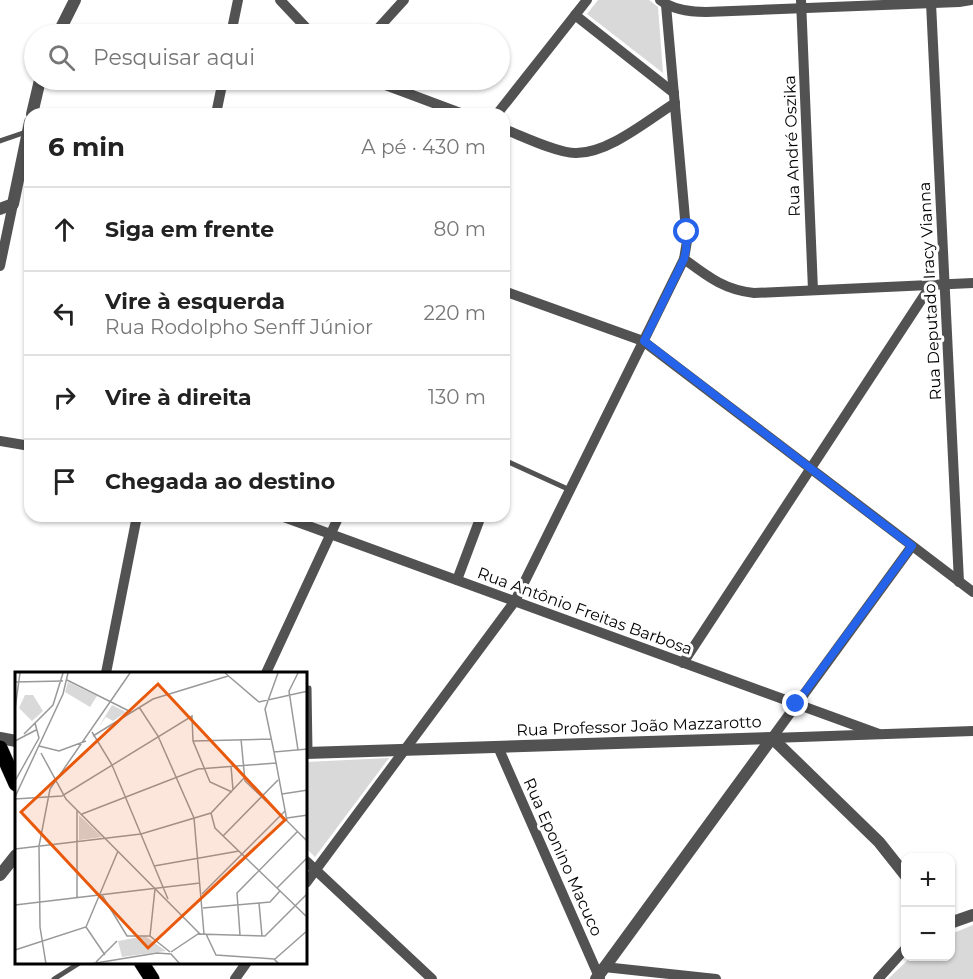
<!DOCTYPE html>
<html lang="pt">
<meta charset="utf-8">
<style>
body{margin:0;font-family:Montserrat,sans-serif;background:#f6f6f6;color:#222}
.controls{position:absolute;right:18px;bottom:18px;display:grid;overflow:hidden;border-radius:12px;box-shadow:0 2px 4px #0004}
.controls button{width:54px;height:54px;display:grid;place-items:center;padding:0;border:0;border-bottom:2px solid #e0e0e0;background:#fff;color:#222;font:30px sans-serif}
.stop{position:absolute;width:18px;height:18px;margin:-14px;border:4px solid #2563eb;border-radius:50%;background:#fff}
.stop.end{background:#2563eb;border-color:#fff;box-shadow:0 2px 6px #0008}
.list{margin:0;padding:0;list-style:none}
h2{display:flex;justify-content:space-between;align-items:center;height:78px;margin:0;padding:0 24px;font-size:26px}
h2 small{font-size:20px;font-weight:400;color:#767676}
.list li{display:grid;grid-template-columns:39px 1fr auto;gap:18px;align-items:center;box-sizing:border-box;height:84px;padding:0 24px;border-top:2px solid #e0e0e0}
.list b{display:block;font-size:22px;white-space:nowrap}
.list p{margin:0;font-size:20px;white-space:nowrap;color:#767676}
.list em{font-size:20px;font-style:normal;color:#767676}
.icon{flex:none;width:33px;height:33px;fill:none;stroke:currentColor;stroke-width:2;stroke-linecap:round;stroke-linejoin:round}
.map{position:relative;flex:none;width:973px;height:979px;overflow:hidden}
.search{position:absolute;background:#fff;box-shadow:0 2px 4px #0004;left:24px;top:24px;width:486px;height:66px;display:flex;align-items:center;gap:15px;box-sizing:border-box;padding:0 21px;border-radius:33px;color:#767676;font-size:22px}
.panel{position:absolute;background:#fff;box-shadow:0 2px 4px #0004;left:24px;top:108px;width:486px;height:414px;border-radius:18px}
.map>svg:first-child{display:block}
</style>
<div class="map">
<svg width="973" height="979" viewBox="0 0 973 979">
<rect width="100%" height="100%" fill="#fff"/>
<!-- green -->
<g fill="#d9d9d9">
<path d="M598,0H649L658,7L663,73L587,14Z"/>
<path d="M389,758L315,857L306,848V762Z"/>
<path d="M973,925V979H888L911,957L950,956L951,934Z"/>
</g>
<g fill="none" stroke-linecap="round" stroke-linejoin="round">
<!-- primary casing -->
<g stroke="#dbdbdb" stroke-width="16">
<g id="primary">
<path d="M0,748L16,784"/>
<path d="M141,962L152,979"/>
</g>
</g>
<!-- service -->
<g stroke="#525252" stroke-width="5">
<path d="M0,141L26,132"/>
<path d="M504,460L570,490"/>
<path d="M309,688L310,752"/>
<path d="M54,979L81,962"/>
</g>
<!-- minor -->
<g stroke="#525252" stroke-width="10">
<path d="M280,0L312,34"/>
<path d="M660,0C673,10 690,12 706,12L959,2L971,0"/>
<path d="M801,0L813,290"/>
<path d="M934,0L931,3L959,582"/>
<path d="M575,15L674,93"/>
<path d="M231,34L238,0"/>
<path d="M373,34L404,0"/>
<path d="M372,80L463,114"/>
<path d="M216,114L223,80"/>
<path d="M497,114L587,0"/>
<path d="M504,129C522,136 557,153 575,153C608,154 648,120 675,103"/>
<path d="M684,259C707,276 724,290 754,293L973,283"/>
<path d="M0,266L13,204"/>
<path d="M504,291L643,341L973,592"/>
<path d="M0,441L30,446"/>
<path d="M281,516L879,734"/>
<path d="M457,580L481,516"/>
<path d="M683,663L931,285"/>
<path d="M106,673L137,516"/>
<path d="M266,673L339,516"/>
<path d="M772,738L912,546"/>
<path d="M772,738L973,731"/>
<path d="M498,747L600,979"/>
<path d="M306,861L432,979"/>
<path d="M306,883L515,601L684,259L687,241L666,5"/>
<path d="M604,967L716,979"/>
<path d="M235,979L247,962"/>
<path d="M878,979L906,948"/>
</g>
<!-- tertiary -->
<g stroke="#525252" stroke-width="12">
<path d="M58,34L75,0"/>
<path d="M32,114L40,80"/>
<path d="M0,209L13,204L30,122"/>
<path d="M0,738L16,741"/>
<path d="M772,738L879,842L906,876"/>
<path d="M306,753L772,738"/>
<path d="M0,875L16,855"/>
<path d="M950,923L973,915"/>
<path d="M596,979L772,738"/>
</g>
<!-- primary -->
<use href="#primary" stroke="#000" stroke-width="15"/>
</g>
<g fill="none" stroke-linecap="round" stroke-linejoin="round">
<!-- route -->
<path stroke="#2563eb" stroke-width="8" d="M687,232L686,250L684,259L644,341L912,546L796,704"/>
</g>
<g text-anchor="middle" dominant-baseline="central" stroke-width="6" stroke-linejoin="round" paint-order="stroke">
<!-- street labels -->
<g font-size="16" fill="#000" stroke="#fff">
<text transform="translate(792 146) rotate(-92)">Rua André Oszika</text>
<text transform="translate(930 291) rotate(-93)">Rua Deputado Iracy Vianna</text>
<text transform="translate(585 611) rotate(20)">Rua Antônio Freitas Barbosa</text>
<text transform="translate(639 726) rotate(-2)">Rua Professor João Mazzarotto</text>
<text transform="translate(563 857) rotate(66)">Rua Eponino Macuco</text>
</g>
</g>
<!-- overview -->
<g transform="translate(15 672)">
<rect width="292" height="292" fill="#fff"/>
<path d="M53,10L82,24L75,35L50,20ZM10,23H18L28,39L17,49L4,36ZM97,33L111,40L98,49L91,45L83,56ZM64,143L87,165L64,168ZM130,264L151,279L107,285L103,269Z" fill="#d9d9d9"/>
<path fill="none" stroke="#999" stroke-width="1.5" d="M210,1L244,30L293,19M263,1L250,37L259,80L293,77M283,1L274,19L283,78M52,8L116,40M0,10L48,9M124,35L143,64L179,146L189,262M0,37L5,1M77,60L97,93L153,227M9,62L38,33L48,1M78,64L138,27L213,4M226,67L230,109L272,149M0,69L21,58M178,69L256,67M24,74L44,79L71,69M259,80L272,149L293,170M26,81L51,127L185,262M216,94L218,118M0,109L24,66L20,51M267,122L293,118M0,125L48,22L53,1M0,127L47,124L177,44L178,69L195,110L217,120M196,141L200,156L293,246M67,142L183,97L261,91M272,146L293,143M208,164L263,108M0,177L126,162L196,141L229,106M139,194L224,179M262,216L293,185M187,222L270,139M87,223L112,264H135L155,280M62,226V139M244,231L247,264M0,233L185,211M188,236L255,230L265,219M71,255L90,283M191,262L201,283L259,287L264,292M225,263L222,221L282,160M135,264L140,217M0,278L71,255L103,179M156,280L183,262L250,264L293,221M260,287L293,258M81,290L102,269M31,292L25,255L24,174L35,117L115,1M75,292L142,281L156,282L165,292"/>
<path fill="#e8590c" fill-opacity="0.15" stroke="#e8590c" stroke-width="3" d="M143,12L270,148L133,276L6,140Z"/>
<rect width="292" height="292" fill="none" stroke="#000" stroke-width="3"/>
</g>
</svg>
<div class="controls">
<button>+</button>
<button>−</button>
</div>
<div class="stop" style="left:687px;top:232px"></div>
<div class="stop end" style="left:796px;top:704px"></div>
<div class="search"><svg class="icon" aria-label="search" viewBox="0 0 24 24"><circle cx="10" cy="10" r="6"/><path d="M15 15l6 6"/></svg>Pesquisar aqui</div>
<section class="panel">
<h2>6 min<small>A pé · 430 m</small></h2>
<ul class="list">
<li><svg class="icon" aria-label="ahead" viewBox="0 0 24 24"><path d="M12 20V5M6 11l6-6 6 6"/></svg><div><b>Siga em frente</b></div><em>80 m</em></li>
<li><svg class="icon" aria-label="left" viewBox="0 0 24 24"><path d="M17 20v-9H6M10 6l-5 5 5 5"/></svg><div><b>Vire à esquerda</b><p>Rua Rodolpho Senff Júnior</p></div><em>220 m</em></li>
<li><svg class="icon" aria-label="right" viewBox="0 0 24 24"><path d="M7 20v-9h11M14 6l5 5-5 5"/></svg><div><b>Vire à direita</b></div><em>130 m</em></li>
<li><svg class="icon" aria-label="arrive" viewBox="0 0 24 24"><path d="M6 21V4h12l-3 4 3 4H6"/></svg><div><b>Chegada ao destino</b></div></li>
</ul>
</section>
</div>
